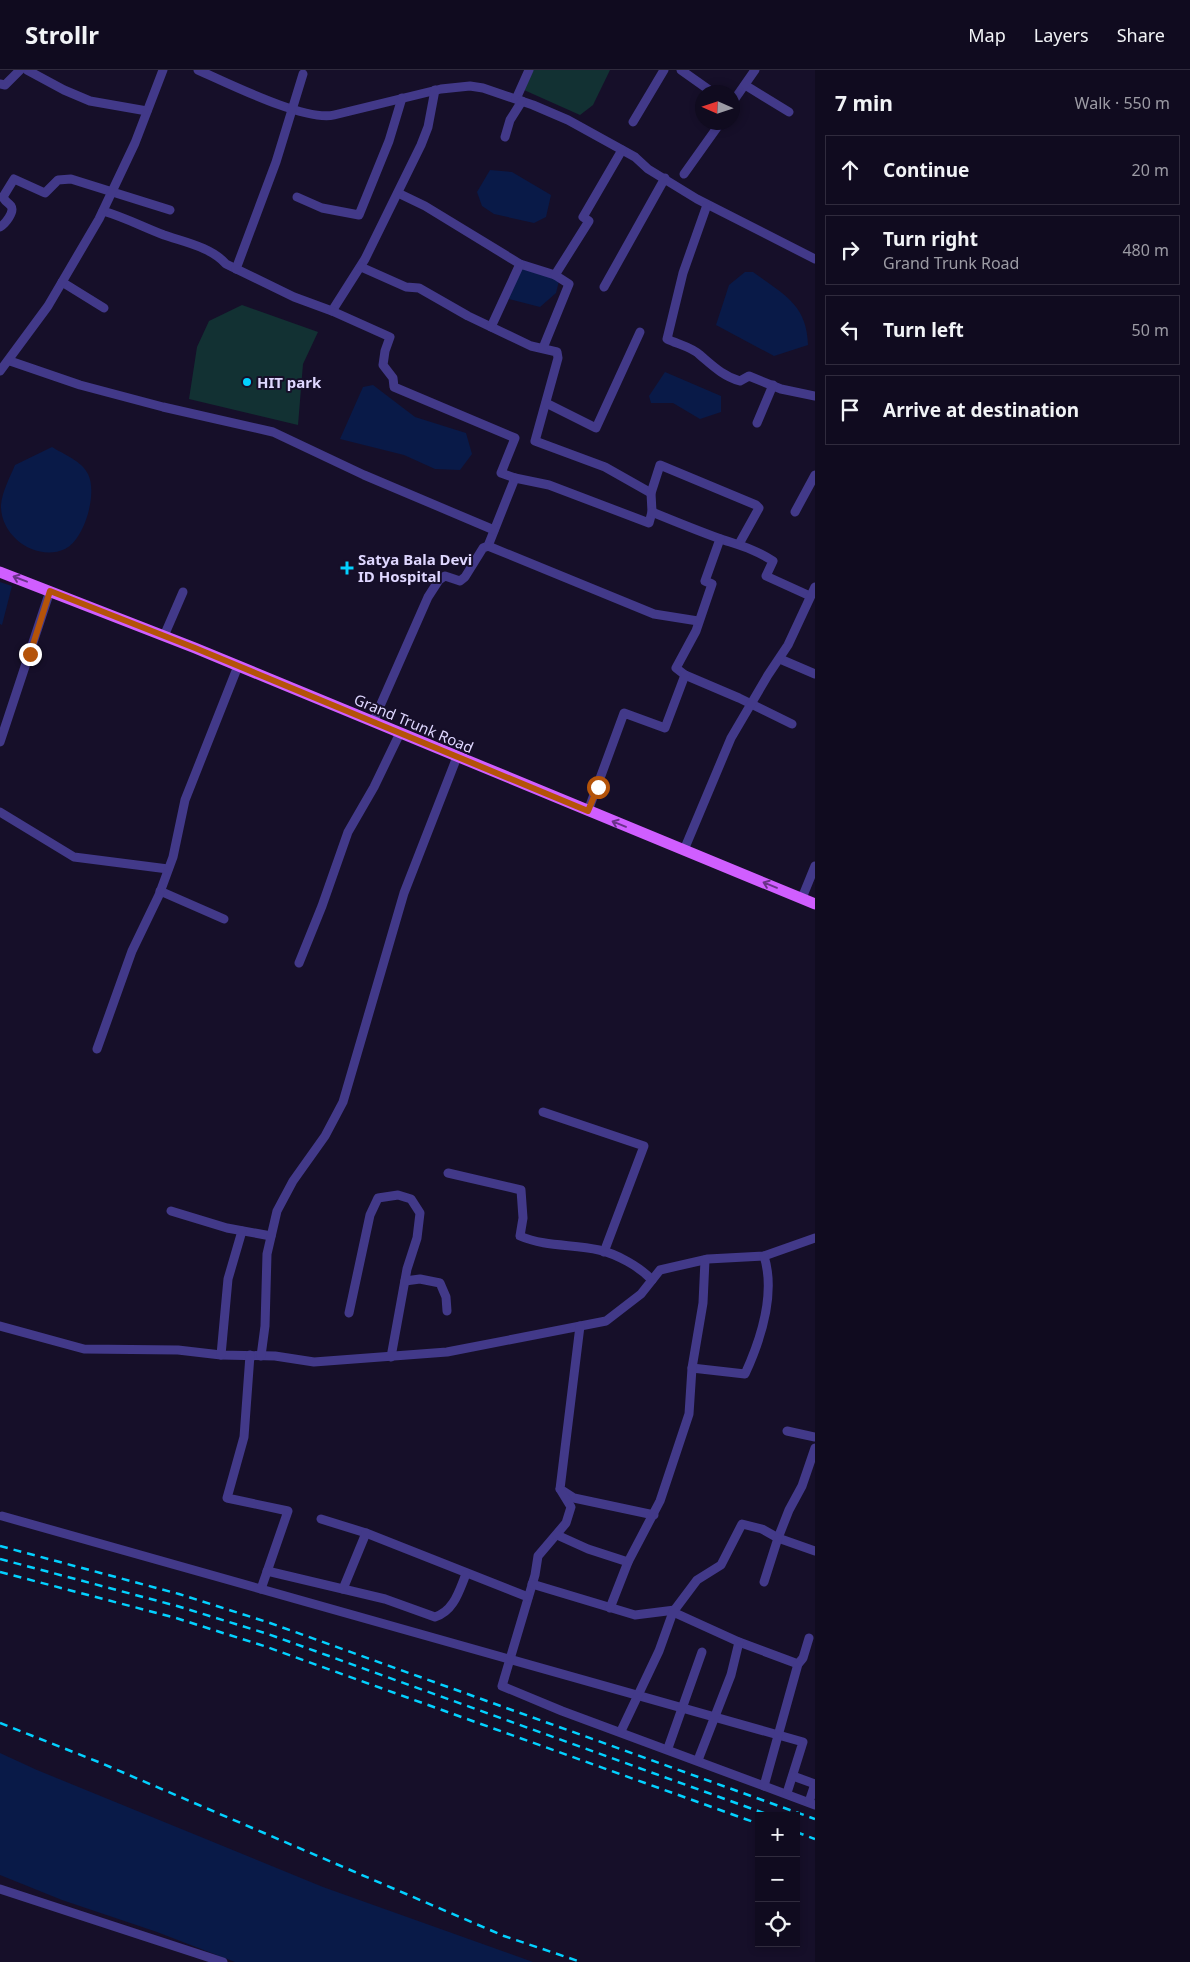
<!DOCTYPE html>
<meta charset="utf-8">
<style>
body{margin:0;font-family:"Noto Sans",sans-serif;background:#191428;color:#f1f3f6}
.controls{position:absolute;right:15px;bottom:15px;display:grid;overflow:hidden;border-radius:0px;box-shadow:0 2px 8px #0003}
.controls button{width:45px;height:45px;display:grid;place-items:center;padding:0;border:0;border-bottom:1px solid #302b3d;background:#100b1f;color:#f1f3f6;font:25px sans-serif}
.compass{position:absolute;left:695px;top:15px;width:45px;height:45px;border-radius:50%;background:#100b1f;box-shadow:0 2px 8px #0003;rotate:273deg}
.stop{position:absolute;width:15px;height:15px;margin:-11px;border:4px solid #b45309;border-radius:50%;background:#fff}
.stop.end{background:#b45309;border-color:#fff;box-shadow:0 1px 5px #0008}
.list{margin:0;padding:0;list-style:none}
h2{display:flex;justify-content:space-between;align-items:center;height:65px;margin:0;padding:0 20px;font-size:21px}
h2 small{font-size:16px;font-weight:400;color:#9c9ba4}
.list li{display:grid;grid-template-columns:32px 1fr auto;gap:15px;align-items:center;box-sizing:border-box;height:70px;margin:0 10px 10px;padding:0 10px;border:1px solid #302b3d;border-radius:0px}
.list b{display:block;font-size:19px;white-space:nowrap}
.list p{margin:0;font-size:16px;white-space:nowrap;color:#9c9ba4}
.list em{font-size:16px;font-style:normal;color:#9c9ba4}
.icon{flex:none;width:28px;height:28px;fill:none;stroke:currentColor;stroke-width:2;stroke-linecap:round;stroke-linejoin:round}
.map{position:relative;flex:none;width:815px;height:1892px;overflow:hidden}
header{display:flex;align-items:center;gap:30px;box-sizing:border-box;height:70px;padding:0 25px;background:#100b1f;border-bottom:1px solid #302b3d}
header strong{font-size:24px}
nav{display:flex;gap:28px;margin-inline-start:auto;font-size:18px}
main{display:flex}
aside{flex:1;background:#100b1f}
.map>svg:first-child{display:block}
</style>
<header>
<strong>Strollr</strong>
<nav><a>Map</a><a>Layers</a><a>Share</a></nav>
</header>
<main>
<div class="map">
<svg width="815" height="1892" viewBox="0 0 815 1892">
<rect width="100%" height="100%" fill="#160f29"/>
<!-- green -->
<g fill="#123133">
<path d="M533,0H610L593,35L580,45L524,20Z"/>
<path d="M242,235L318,262L303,294L298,355L189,329L197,277L209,251Z"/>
</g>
<!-- water -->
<g fill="#091a48">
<path d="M490,100L512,102L551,125L546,147L534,153L494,144L482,136L477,122Z"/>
<path d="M526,192L560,207L556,223L540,237L505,228Z"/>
<path d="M745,202H753C783,224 807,234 808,275L774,286L716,255L729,215Z"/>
<path d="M665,302L721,326V342L700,349L673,333H651L649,326Z"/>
<path d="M373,315L415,347L466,363L472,384L460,400L435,399L404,385L340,369L363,317Z"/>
<path d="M52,377C63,384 82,391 88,404C98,424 84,470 65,479C37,492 0,467 1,435C2,422 10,407 15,395Z"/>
<path d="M0,512L12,516L2,555L0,554Z"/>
<path d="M0,1683L37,1700L323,1817L533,1892H235L157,1862L62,1830L0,1805Z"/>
</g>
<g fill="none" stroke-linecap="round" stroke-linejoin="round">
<!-- minor -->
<g stroke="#423989" stroke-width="9">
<path d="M27,0L64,20L90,31L147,41"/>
<path d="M198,0C226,12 305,52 334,45L441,19L470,16L483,18L533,35L568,50L635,87L648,99L697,129L815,189"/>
<path d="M681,0L712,22"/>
<path d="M0,14L5,15L20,0"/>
<path d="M745,15L789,42"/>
<path d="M516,29L529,0"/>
<path d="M732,33L755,0"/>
<path d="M633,52L664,0"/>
<path d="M505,67L510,50L522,31"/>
<path d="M684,104L721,52"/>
<path d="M398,123L425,136L520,194L555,205"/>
<path d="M297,127L322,138L359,145L389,71L402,28"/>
<path d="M707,135L683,203L667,269C677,274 692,277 700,285C713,296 723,306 740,311L749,306L781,319L815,326"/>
<path d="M103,141C124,147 143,157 164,165C184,172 211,177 226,194L294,227L332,241L365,189L421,75L428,57L435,20"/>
<path d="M0,157C5,154 15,142 11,136C8,132 5,132 3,127L14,109L45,123L58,110L71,109L170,140"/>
<path d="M361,197L406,217L419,218L468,246L531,276L557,282L558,288L535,371L605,397L651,423"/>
<path d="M236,199L276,92L303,4"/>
<path d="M62,212L104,238"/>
<path d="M604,217L665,108"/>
<path d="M332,241L390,267L385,281L383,295L393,308L394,317L515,368L501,403L515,408L488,476L483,478L465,507L460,511L445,506L439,510L428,527L373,652"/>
<path d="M491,257L520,194"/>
<path d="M543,278L569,214L555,205L589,151L583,147L622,80"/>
<path d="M10,291L80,315L163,337L273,362L364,405L494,460"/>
<path d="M0,301L48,236L99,149L135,73L163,0"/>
<path d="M546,333L596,358L640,262"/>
<path d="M757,353L773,315"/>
<path d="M515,408L549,415L649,453L652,442L651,423L660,395L756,435L759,438L739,474"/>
<path d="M652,442C674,451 696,460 718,468C738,475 755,479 773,491L766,506L810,526"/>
<path d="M795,442L815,405"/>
<path d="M720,469L705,511L712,514L696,561L676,598L685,605L739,628L792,654"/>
<path d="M488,476L654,544L698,551"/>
<path d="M164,566L183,522"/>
<path d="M780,589L815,604"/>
<path d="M0,672L50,521"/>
<path d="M588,741L624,643L665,658L685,605"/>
<path d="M0,742L74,787L168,799"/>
<path d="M684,780L731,668L768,605L788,575L815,517"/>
<path d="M160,821L224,849"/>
<path d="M802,828L815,796"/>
<path d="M299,893L322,836L348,762L374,717L400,663"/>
<path d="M97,979L132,881L159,825L173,787L185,730L238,596"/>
<path d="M543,1042L644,1076L604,1182"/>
<path d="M448,1103L521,1120L523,1148L520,1166C545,1177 573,1174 599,1180C617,1184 640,1197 652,1210"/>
<path d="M171,1141L227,1158L271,1166"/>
<path d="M405,1211L420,1209L440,1213L446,1227L447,1241"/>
<path d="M349,1243L370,1145L378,1128L398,1125L411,1129L420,1143L417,1168L407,1199L391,1287"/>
<path d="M0,1256L84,1279L178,1280L221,1285L275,1286L314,1292L447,1282L606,1251L641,1224L660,1200L708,1189L764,1186L815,1168"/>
<path d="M580,1256L560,1419L574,1428L654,1445"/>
<path d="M221,1285L228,1209L242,1161"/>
<path d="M250,1285L244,1367L227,1428L288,1441L261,1519"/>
<path d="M261,1286L265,1256L267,1184L277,1141L293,1111L325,1066L343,1032L404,823L457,687"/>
<path d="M692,1298L745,1304C761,1269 776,1224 764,1186"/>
<path d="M787,1361L815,1367"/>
<path d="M815,1378L802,1416L789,1440L778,1468L815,1481"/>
<path d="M560,1419L571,1437L566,1453L538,1486L535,1505L502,1616L562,1641L815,1735"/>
<path d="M2,1446L803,1672L787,1723"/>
<path d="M321,1449L366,1463L528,1527"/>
<path d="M557,1465L588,1479L628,1492"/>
<path d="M267,1501L385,1529L435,1547C454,1541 459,1521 466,1504"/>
<path d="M532,1514L635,1545L675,1540"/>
<path d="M343,1519L366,1463"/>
<path d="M610,1538L628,1492L660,1431L689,1344L692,1298L703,1233L705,1190"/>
<path d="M673,1542L739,1572L798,1594"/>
<path d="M621,1661L659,1581L673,1542L697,1510L721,1495L742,1454L762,1459L778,1468L764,1512"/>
<path d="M668,1678L702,1582"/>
<path d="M698,1690L731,1605L739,1572"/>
<path d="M793,1706L815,1714"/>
<path d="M764,1716L798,1594L803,1588L809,1568"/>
<path d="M809,1732L815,1714"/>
<path d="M0,1819L223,1892"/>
</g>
<!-- major -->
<path stroke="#d05eff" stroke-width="11" d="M0,502L195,578L815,834"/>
<!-- rail -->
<g stroke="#03d1ff" stroke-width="2.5" stroke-dasharray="8 6" stroke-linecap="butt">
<path d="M0,1476L179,1524L270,1553L815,1749"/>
<path d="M0,1489L177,1536L268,1564L772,1746"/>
<path d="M0,1502L176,1548L264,1576L759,1754"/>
<path d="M0,1653L101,1693L504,1866L581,1892"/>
<path d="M796,1762L815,1769"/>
</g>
</g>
<!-- one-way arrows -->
<defs><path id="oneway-shaft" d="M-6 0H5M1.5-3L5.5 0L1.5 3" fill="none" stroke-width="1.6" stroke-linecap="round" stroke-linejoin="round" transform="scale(1.25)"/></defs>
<g stroke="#6a3389">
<use href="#oneway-shaft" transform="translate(20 509) rotate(-159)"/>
<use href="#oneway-shaft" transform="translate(619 754) rotate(-158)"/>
<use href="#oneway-shaft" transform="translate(770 815) rotate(-158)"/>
</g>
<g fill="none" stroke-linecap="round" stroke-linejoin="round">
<!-- route -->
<path stroke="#b45309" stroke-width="6" d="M30,584L50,521L195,578L588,741L598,717"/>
</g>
<!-- markers -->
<g fill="#03d1ff" stroke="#160f29" stroke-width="2">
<circle cx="247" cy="312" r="5"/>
<path d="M344.5 490.5h5v5h5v5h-5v5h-5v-5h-5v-5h5z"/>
</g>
<g text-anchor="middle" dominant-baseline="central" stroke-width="4" stroke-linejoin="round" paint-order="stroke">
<!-- poi labels -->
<g font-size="15" font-weight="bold" fill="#dfd7ff" stroke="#160f29" text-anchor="start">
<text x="257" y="312">HIT park</text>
<text x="358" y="489">Satya Bala Devi<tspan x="358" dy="17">ID Hospital</tspan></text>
</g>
<!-- street labels -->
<g font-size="15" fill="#dfd7ff" stroke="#160f29">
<text transform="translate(414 653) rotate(23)">Grand Trunk Road</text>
</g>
</g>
</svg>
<div class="controls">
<button>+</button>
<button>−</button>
<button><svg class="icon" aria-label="locate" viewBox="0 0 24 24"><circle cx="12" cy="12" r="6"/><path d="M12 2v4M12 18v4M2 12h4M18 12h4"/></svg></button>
</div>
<svg class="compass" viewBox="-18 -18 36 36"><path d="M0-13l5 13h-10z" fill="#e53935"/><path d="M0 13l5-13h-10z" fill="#9c9ba4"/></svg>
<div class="stop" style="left:598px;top:717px"></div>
<div class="stop end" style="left:30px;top:584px"></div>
</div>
<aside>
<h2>7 min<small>Walk · 550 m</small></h2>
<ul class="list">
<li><svg class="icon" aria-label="ahead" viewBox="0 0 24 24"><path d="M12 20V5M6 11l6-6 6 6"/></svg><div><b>Continue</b></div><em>20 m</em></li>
<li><svg class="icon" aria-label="right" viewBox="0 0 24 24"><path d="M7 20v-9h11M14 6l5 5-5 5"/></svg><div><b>Turn right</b><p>Grand Trunk Road</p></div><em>480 m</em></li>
<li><svg class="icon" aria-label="left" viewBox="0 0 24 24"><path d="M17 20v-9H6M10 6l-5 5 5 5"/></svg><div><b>Turn left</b></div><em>50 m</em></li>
<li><svg class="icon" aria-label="arrive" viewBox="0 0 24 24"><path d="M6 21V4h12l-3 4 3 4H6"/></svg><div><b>Arrive at destination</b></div></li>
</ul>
</aside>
</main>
